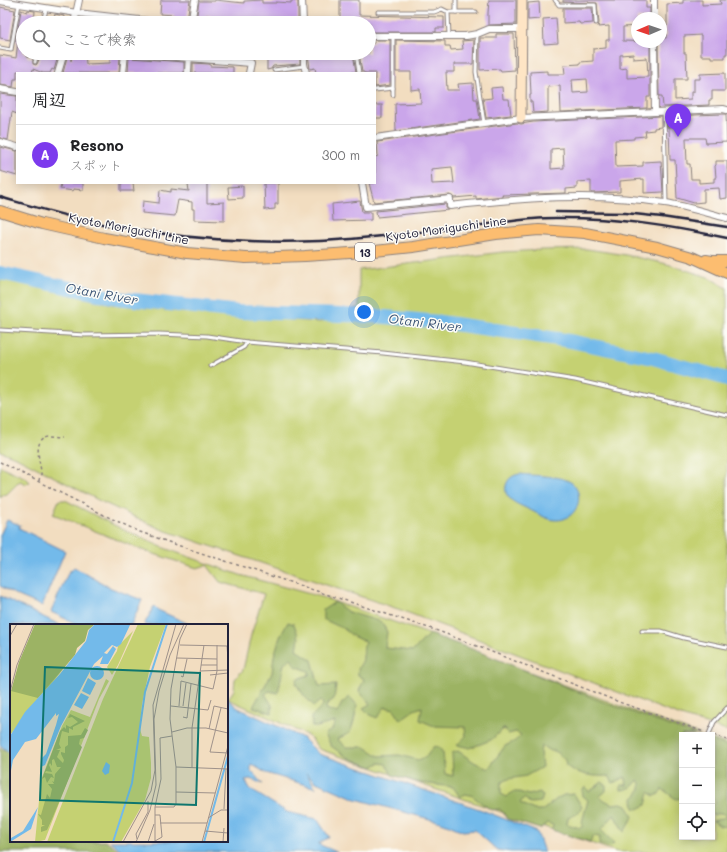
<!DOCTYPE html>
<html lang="ja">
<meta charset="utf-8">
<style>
body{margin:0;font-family:Mali,"Klee One",sans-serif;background:#f2f2f2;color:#202124}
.controls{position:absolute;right:12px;bottom:12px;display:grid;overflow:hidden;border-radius:0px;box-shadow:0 2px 10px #0003}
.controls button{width:36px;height:36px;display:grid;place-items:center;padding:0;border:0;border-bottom:1px solid #e0e0e0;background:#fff;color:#202124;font:20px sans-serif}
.compass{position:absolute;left:631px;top:12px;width:36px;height:36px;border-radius:50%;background:#fff;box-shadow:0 2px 10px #0003;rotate:268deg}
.you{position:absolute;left:364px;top:312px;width:14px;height:14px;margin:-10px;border:3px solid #fff;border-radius:50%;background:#1a73e8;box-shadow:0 0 0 6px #1a73e833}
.badge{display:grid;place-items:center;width:26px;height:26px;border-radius:50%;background:#7c3aed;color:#fff;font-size:13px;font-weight:700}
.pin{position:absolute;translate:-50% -33px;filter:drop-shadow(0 1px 2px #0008)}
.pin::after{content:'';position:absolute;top:21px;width:14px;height:12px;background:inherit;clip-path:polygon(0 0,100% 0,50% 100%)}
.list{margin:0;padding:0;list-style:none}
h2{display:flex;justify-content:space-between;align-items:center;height:52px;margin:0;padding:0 16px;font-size:17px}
h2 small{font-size:13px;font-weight:400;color:#757577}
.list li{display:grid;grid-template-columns:26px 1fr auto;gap:12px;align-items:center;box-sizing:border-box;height:60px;padding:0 16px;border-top:1px solid #e0e0e0}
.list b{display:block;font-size:15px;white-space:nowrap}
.list p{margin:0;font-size:13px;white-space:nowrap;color:#757577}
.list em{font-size:13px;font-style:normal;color:#757577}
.icon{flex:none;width:22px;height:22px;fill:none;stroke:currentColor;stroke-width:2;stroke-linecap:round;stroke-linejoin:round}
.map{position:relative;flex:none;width:727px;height:852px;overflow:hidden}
.search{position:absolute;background:#fff;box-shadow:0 2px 10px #0003;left:16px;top:16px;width:360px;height:44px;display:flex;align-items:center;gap:10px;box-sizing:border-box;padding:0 14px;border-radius:22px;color:#757577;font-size:15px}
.panel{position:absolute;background:#fff;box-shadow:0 2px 10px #0003;left:16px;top:72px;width:360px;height:112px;border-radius:0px}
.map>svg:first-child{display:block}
</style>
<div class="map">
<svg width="727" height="852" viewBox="0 0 727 852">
<rect width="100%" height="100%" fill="#fdfcf7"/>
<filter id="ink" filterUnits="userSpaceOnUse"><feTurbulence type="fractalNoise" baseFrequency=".025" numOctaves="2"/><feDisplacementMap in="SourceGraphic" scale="8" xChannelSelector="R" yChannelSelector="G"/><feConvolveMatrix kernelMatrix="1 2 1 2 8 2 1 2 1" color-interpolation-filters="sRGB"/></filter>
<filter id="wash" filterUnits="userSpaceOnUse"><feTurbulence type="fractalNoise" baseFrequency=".012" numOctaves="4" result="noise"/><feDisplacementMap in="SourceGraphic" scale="16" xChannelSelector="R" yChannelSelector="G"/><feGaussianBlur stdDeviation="0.9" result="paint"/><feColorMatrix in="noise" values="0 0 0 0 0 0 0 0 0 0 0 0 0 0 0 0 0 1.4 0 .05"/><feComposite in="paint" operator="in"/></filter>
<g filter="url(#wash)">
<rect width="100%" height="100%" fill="#f2ddc0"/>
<!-- green -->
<g fill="#c5d172" stroke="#747a56">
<path d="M587,249L626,255L667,264L708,277L727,288V731L681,716L398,609L163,530L100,501L18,458L0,451V279L113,304L182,312L320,322L359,307V270L503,252L542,250Z"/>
<path d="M0,466L26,478L30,482L26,484L20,481L7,494L2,495L0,498Z"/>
<path d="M59,500H65L118,527L164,548L240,575L321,597L423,632L634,711L700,735H682V837H712V739L727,744V852H617L319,749L309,736L228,699L234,690L235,679L243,670L251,635L264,594L220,582L207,565L197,568L142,550L53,514Z"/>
</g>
<!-- forest -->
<g fill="#9cb364" stroke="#5f6a50">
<path d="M335,602L348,612L382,622L387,632L385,648L413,651L429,634L472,649L601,701L695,735H682V798L676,799L662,789L658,795L654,796L649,792L646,805L638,809L634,808L633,798C639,794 643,786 638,780C633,787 630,789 621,790V785H627L625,777L613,783L609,776C593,777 579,775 566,766L565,760L555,751H550L542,746L540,751L542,767L526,776L508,779L501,783V794L507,797L512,792H519L529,795L540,792L543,796L541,802L530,803L524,798L520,803L534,810H543L558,798L564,795L574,794L582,807L577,814L568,818L567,824L580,828L583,826L582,822L588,800L583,796L582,790L586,787L589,792L602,782L606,785V791L599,797L612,804L621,803L627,805L633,817L624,832L614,815L601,830L614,843L610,847L599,844L600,837L593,836L590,842L552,830L553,825L547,823L540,829L508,819L500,809L491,810L471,795L465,794L460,797L453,787L421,783L392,775L386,764L379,763L372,767L347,757L331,746L325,734L332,730L335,722L317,727H312L311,717L323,705L321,700L314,706L305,697L296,684L297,679L309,675V671L295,666L291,658L284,664L278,693L269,691L265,694L272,705V713L253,707L272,673L274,656L280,637L288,622L294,624L299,638L297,650L312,660L319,686L336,685L334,699L327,704L326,709L337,713L342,703L350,697L357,705L354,721L350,733L337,739L346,747H365L379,756L399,755L418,760L426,757L434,746L439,747L443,753L445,774L453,776L452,753L458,751L474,762L488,769L505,746L515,741L521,735L516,732L508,734L504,728L491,740L470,748L457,745L466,736L465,727L434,726L420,720L422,707L414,710L400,720L394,709L385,707L377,718L369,714L363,708L370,704L359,691L364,679L358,675C357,664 363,665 363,657C364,652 363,647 365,641L354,637L344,629L323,619V610Z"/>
<path d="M712,741L727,746V827L720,826L713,821L726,817L722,813L712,815V805L716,803L712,798Z"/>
<path d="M0,748L6,750L11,755V841H107L121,852H0Z"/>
</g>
<!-- water -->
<g fill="#73baea" stroke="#4a6e92">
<path d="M520,474C533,476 562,475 572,483C587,497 575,521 556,520C547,520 537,513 528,509C520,505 510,502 506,493C504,483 510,475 520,474Z"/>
<path d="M7,520L20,525L19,528L65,551L42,606L16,595L0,586V535Z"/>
<path d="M74,567L111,588L142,600L131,625H79L51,612L69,571H71Z"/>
<path d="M0,596L60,625H11V754L0,745Z"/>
<path d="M154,606L158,610L191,625H144Z"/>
<path d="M227,699L238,708L303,738L319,754L482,810L537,832L544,852H511L497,850L475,830L463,831L444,823L356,799L316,782L306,773L316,788L266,773L251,764V771L263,784L250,779L245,780L251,790L287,812L317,819L329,837L318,844L337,852H130L122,851L110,841H227Z"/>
</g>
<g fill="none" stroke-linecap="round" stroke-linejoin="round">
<!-- river -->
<path stroke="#73baea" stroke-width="14" d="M0,273L117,298L239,312L374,316L440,322L565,340L653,358L727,379"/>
</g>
<g id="blocks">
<!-- building -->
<g fill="#caa6ea" fill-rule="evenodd">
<path d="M161,0H190L187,19H174V15L160,14Z"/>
<path d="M215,0L244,3V1L262,0V3H276V2L291,3V1H298V23H245L246,22L239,21L240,20L206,15V21H196L199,1H215Z"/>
<path d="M340,0H359V15L444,17V28H436V32H370V23H340Z"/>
<path d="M489,0H516V24L488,25V13Z"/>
<path d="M563,0H646V8H650V18H637V26L623,27V41L650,42V97H647V108L561,112L560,86L548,87V112L533,113L532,102H530V95H531L530,72L547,71V74H565L564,65L580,64V62L593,61V49L606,48V40H609V26L598,27L599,23L597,3L563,2ZM633,54V59L647,58L648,77L627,78V68L620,69V55ZM587,79L588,92L573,93L572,80Z"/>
<path d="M683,0H702V5L721,4L720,0H727V54H725V58H711V56H701V35L684,36V53H686L687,79H675V100L691,99V92H694V79H700V74L725,73V91H712V100H709V105L663,107L662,96H659L658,42H661V38H666V26H667V4L683,3Z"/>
<path d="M539,2L540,19L528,20V3Z"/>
<path d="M0,7L15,10L10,40L0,38Z"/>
<path d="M563,8H592L593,23L580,24L579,22L563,23Z"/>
<path d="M21,10L27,12L28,10L35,11L34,23H23V53L27,54V57L33,58V64L36,65L37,64L42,53H59L54,70L52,69L50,73H43L33,69L32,73L17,71V79H14L13,87L0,85V55L16,58L18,41H16Z"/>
<path d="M55,14L64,16L63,23H53Z"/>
<path d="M556,18L558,43L544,44L543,19Z"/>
<path d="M496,34H514L515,70L501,71L500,69L480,70V38H496Z"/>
<path d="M373,40H390V85L375,87V73H364V72H362L359,53H369V43H374Z"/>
<path d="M396,40L445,41V46H450L451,50L463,49L462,41L474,40L473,64H454V72H446L447,90H459L458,84L473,83L474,99H477L480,119L396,131L395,104L421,103L420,89L411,90V72H396Z"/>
<path d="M68,53H70L71,61L73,53H85L86,64L110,63V55L120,56L119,73H63Z"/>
<path d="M289,53H300V64L273,66L271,69L267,70V57L279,56V55L289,54Z"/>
<path d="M308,53H353L356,72L316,73L315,68L310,69Z"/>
<path d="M129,58L184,62V73H128Z"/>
<path d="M193,63L210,64V66L233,67V73H193Z"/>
<path d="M502,87L503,99H509L511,115L486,118L483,99L492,98L491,88Z"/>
<path d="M0,94L17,96V114L12,112L8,140L0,138Z"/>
<rect x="375" y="105" width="7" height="13"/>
<path d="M723,114H726L727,142L706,143L705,138H686L687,164H690L691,179H699V183L714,182V178H716L715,166L716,165V161H727V198L720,199L719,188L704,189V202L694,203L677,198L675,160H670L669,127H667V116Z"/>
<path d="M661,116V127L654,128V130L645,131L646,136L634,137V139L615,140L616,167L643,166V162L661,161L663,192L644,193V179L620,181V192L591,193V181L577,182V188L566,189V193L502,195L503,196L476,199V196L454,198L450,195L374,202L369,183H375V157L378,156L377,142L517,123L521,124L533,122ZM563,148L564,168L551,169V149ZM452,167L454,183L432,184L431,169Z"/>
<path d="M0,147L17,151V176L0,171Z"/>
<path d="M61,183H83V190L73,189V191L60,189Z"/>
<path d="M121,183H133L134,191H121Z"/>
<path d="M207,183V203L224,202V221L194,220V209H192V202L178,200L175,216L142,213L143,201L159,203L160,190L171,192V189L189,191L188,184Z"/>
<path d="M264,183H278V204H275V209L265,210Z"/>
<path d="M243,186V198L229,199L228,187Z"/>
<path d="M360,201L362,212H371V220L333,221L332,204Z"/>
<path d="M446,204V208L449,210L377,217L376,211Z"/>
</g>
</g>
</g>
<g filter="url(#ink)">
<use href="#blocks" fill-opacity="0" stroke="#8a807e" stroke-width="1"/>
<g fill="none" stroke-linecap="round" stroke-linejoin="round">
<!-- lane casing -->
<g stroke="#8a807e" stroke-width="5">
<g id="lane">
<path d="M456,0V12"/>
<path d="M555,0L559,5H595L596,23"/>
<path d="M378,12H434L442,9L448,12H476"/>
<path d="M448,12L449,36"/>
<path d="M43,23L46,9"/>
<path d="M477,34L476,72L484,123"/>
<path d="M393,36V95"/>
<path d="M0,48L11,50L19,4"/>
<path d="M356,53L359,73"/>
<path d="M35,62L37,53"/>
<path d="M274,70L304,66"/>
<path d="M375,90L393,88"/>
<path d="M664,111L666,203"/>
<path d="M0,330L85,335L159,334L207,336L247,342L383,353L465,362L575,380L727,415"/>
<path d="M210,366L244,347L247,342"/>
<path d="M642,631H661L684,638L727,647"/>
<path d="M709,734L714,722L727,708"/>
</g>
</g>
<!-- street casing -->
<g stroke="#8a807e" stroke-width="8">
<g id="street">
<path d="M302,0L303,23"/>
<path d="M0,1L77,13L166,23"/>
<path d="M654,18V0"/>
<path d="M74,23L79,0"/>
<path d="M191,23L195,0"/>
<path d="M369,36H466L477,34L489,29H521"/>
<path d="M654,42L655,111"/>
<path d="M125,53L251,63L249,73"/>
<path d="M304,53V64L306,73"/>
<path d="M58,73L64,53"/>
<path d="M123,73L125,53"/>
<path d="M188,73L189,53"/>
<path d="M0,89L17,92"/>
<path d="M375,138L521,118L723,109L727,110"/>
<path d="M0,142L17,147"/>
<path d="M362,183L366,207L450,199V206C521,198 594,192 665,203C686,206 707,213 727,218"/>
</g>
</g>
<!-- secondary casing -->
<g stroke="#8a807e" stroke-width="11">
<path id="secondary" d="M521,118L522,0"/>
</g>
<!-- primary casing -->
<g stroke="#8a807e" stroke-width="12">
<g id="primary">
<path d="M0,211L42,224L104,238L187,253L246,258L305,256L365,252L413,247L496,234L539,230L585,233L657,247L692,257L727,273"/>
<path d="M706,260L712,261H727"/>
</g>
</g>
<!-- path -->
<g stroke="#8a807e" stroke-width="1.5" stroke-dasharray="3 3" stroke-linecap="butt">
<path d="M0,462L104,515L140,532L180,546L441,632L619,702L704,732"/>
<path d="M39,481C39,479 40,477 41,475C42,465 30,440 49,436C54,436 60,437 65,437"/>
<path d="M714,735L727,740"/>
</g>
<!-- lane -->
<use href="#lane" stroke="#fff" stroke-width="3"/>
<!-- street -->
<use href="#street" stroke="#fff" stroke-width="6"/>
<!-- secondary -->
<use href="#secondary" stroke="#fee5c5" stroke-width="9"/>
<!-- primary -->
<use href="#primary" stroke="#fcbd6f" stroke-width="10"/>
<!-- rail -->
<g stroke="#22223b" stroke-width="2.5">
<path d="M0,197C35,207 71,218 107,225C177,238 249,244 320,241C369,239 418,232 467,227C496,223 526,218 555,218C614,217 670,226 727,238"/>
<path d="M556,212L625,213L662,217L727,227"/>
</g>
</g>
</g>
<g text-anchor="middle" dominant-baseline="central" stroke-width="3" stroke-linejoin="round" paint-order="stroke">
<!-- shield labels -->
<rect fill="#fdfcf7" stroke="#646373" stroke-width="1" x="355" y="243" width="20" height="18" rx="3"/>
<g font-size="11" font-weight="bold" fill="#22223b">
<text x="365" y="252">13</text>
</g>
<!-- street labels -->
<g font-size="12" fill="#22223b" stroke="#fdfcf7">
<text transform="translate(129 228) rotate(11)">Kyoto Moriguchi Line</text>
<text transform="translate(446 228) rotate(-8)">Kyoto Moriguchi Line</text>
</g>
<!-- water labels -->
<g font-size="13" font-style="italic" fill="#3e5778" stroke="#fdfcf7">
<text transform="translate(102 293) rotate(10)">Otani River</text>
<text transform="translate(425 322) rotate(7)">Otani River</text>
</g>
</g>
<!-- overview -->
<g transform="translate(10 624)">
<rect width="218" height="218" fill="#f2ddc0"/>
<path d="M128,0H156L140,43L132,80L130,105L132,112L139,113L141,139V154L135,176L111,218H37L93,75ZM123,7L108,41L102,51L97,43L107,27L108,22ZM53,45L43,58L0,111L1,67L34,65ZM96,55L99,57L89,75L35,216L25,218L31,156L52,102L61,86L80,93Z" fill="#c5d172"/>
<path d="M25,0H85L78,6L75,17L67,24L65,31L28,74L1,67L9,38ZM60,90L75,97L63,103V106L59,104V109L52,107L49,120L51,124L46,126H50L47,133L53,139L54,136L51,130V128L55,129V123L58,121V112L71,111L75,104L78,106L74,114L70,115L69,120L72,123L42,195L37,206L31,208V203L35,201H32V196L28,190L31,191L37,170L40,174L42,165L38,160H44L42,157L44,158L45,150L51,143H47L44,135L42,136V142L40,139L39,141L42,148L36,147L35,149L42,150L44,154L41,153L37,159L35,153L32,155L50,107L54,103L56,105V101L60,103L68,98L62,93L58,94Z" fill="#9cb364"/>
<path d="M85,0L120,1L111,20L107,23L102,21L94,29L97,30L103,22L106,25L98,40H90L93,32L84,40L51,102L35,141L31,143L32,134L36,130L46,101L49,90L46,92V89L26,115L15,118L3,136L0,152V112L15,88L50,50L76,17L79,6ZM80 49a7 7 0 1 1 14 0a7 7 0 1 1-14 0ZM78,54L86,59L80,71L72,67ZM71,69L79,73L72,85L64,81ZM96,138L100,141L99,149L95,151L92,147ZM28,183L21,205L0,218L1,214L13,207Z" fill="#73baea"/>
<path fill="none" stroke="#73baea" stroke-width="2" d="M103,218L122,159L135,68L157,0M194,218L218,132"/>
<path fill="none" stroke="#9f928b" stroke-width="1" d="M0,12L7,0M170,21L217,22L218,35M167,34L207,35M191,41H207M190,47L218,46M200,51L218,49M171,52L173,53L177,35M0,68L7,41L24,0M161,82L198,86L201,76M169,82L171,57L203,65L207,47V21M173,82L176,59M204,82L218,85M211,84L200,128L218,129M173,93L177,94L181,60M199,105L204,82M162,108L177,104H196L218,109M166,143L218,145M182,144V104L194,21M166,168L205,169M145,183H164L166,180V143L160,95L161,65L170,15L177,0M214,185L216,145M198,194L211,186H218M150,199H197M195,207L218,209M127,215L126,210L138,188V177M145,217L152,213L150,191H145M113,218L141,167L145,146L143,81L166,0M126,218L140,186L146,161L144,95L149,67L160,31L174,0M138,218L144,200M145,218V183L151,155L150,114L162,112M192,218L218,122M213,218L214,204"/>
<path fill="#0f766e" fill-opacity="0.15" stroke="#0f766e" stroke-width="2" d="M35,43L190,49L186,181L30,176Z"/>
<rect width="218" height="218" fill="none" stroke="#22223b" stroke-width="2"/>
</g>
</svg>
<div class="controls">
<button>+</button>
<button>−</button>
<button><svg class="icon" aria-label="locate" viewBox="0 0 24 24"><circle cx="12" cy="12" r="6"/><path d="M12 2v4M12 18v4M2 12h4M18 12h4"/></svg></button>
</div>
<svg class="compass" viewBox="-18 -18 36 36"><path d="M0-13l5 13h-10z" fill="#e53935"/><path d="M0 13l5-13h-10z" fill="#757577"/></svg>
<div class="you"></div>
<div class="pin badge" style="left:678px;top:137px">A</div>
<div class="search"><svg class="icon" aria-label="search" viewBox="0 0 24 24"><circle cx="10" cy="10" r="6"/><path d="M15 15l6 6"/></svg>ここで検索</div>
<section class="panel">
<h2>周辺<small></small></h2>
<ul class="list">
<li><span class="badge">A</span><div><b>Resono</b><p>スポット</p></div><em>300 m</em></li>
</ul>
</section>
</div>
